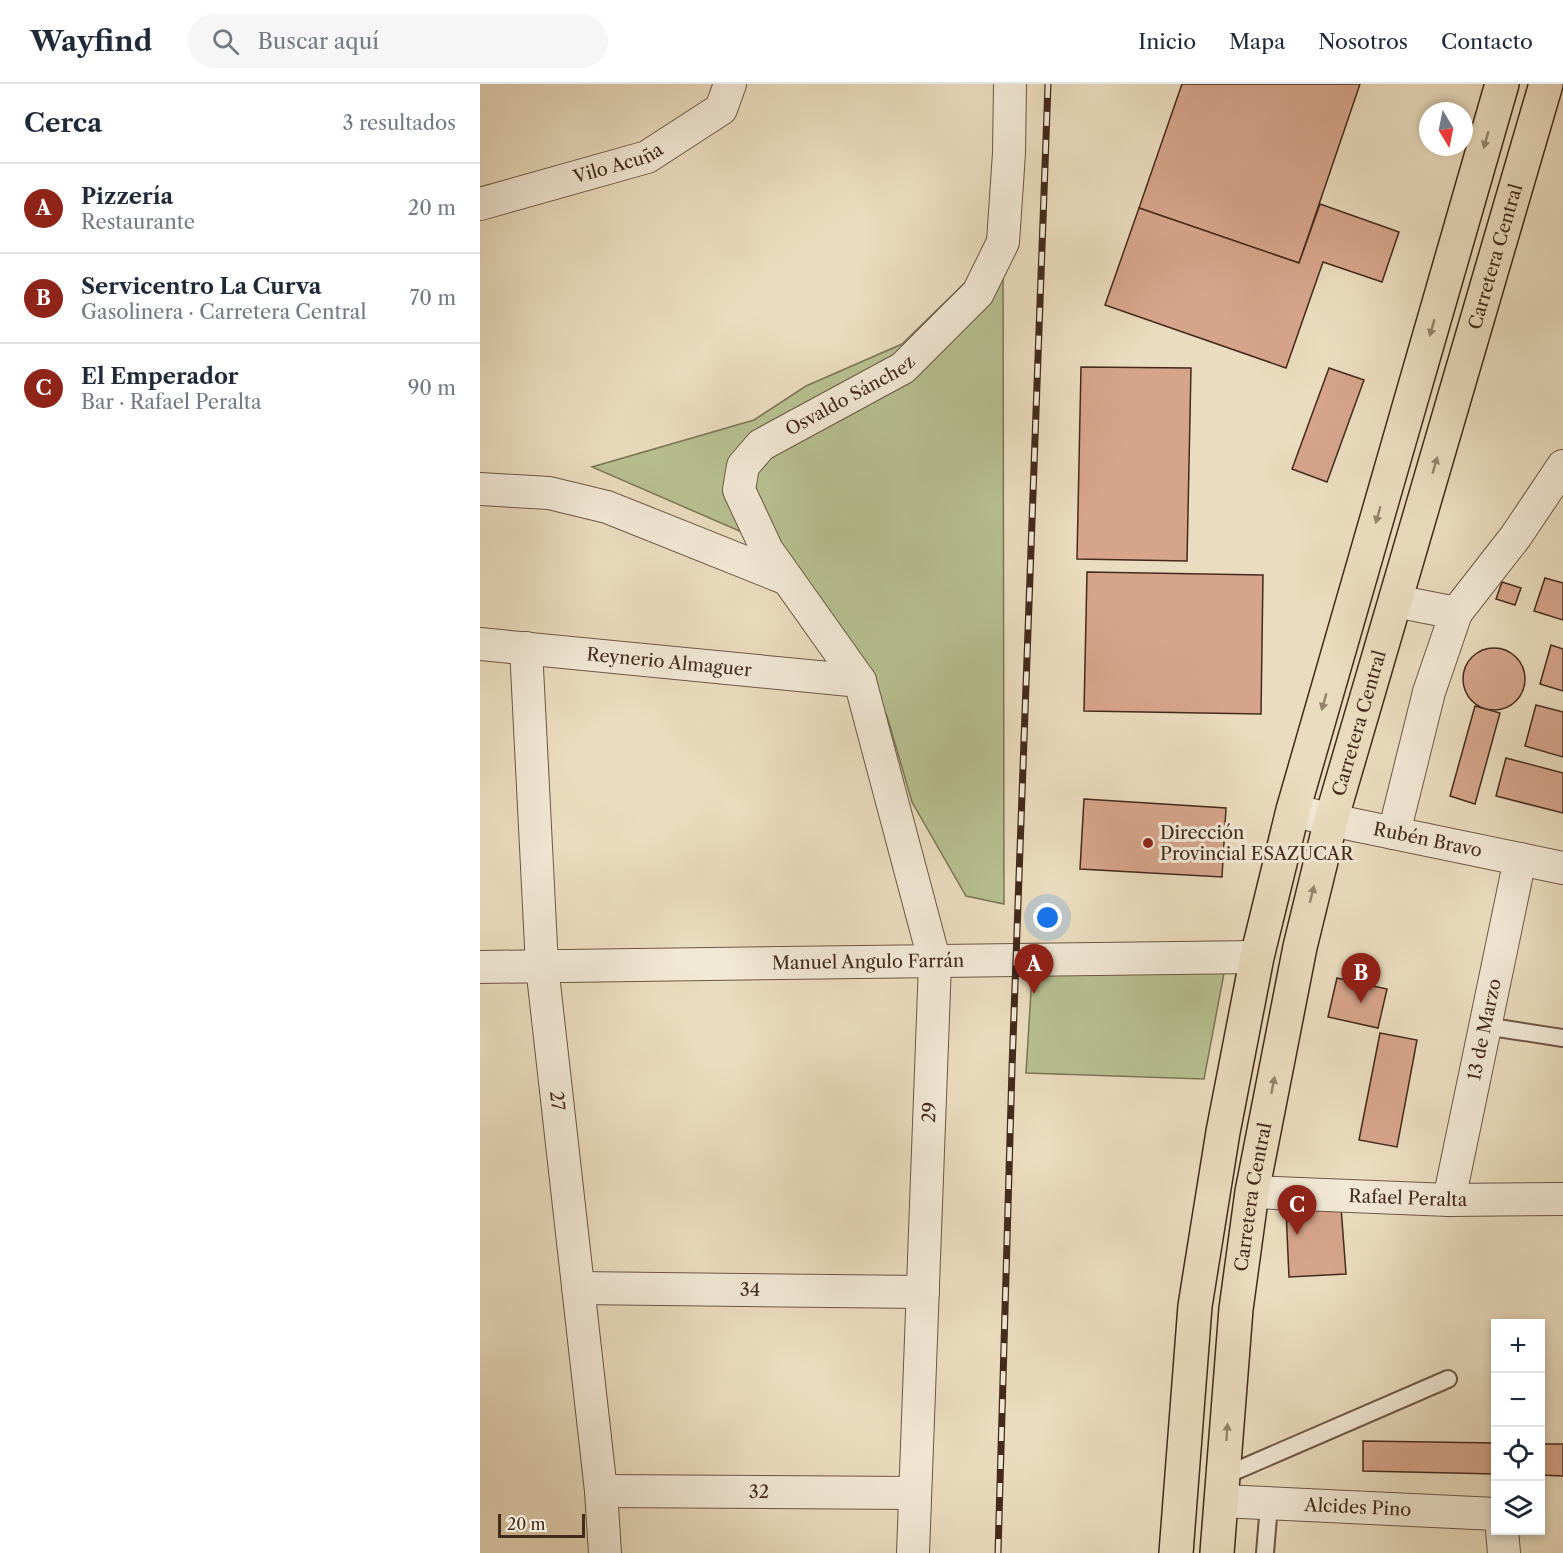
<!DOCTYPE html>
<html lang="es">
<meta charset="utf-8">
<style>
body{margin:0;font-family:"Libre Caslon Text",serif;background:#f6f6f7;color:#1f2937}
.controls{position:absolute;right:18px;bottom:18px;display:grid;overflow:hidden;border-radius:0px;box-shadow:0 3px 9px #0003}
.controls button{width:54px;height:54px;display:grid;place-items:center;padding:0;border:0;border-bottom:2px solid #e0e1e3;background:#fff;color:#1f2937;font:30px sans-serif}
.compass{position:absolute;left:939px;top:18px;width:54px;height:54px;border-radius:50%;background:#fff;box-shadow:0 3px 9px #0003;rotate:170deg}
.scale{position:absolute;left:18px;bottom:15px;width:87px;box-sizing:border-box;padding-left:6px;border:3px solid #432a1b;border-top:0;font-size:16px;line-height:21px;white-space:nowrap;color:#432a1b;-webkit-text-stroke:4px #f1e8d5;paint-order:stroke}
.you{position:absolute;left:568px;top:834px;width:21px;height:21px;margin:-15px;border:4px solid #fff;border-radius:50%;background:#1a73e8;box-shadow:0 0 0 9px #1a73e833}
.badge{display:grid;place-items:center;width:39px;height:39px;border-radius:50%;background:#8f2418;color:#fff;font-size:20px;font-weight:700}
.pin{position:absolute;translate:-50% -50px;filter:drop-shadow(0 2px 3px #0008)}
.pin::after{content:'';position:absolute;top:32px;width:21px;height:18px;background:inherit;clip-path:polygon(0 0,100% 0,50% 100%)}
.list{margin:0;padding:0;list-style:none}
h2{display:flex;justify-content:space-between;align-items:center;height:78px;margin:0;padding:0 24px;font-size:26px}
h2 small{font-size:20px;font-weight:400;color:#747a83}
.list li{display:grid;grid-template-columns:39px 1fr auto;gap:18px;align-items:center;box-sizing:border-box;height:90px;padding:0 24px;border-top:2px solid #e0e1e3}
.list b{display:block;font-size:22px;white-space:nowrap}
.list p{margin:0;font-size:20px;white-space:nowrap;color:#747a83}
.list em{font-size:20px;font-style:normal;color:#747a83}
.icon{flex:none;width:33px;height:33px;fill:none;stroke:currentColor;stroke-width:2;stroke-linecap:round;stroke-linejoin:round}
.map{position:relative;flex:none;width:1083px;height:1469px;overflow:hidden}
header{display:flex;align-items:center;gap:36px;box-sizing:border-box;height:84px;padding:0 30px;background:#fff;border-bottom:2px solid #e0e1e3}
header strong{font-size:28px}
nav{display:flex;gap:33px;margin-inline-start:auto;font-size:21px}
.search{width:420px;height:54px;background:#f6f6f7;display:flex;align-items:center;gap:15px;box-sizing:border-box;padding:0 21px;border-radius:33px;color:#747a83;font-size:22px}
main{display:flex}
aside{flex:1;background:#fff}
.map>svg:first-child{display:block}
</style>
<header>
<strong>Wayfind</strong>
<div class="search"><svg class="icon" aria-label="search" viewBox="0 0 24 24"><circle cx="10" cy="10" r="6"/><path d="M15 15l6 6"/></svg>Buscar aquí</div>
<nav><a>Inicio</a><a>Mapa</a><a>Nosotros</a><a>Contacto</a></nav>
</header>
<main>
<aside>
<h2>Cerca<small>3 resultados</small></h2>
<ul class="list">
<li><span class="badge">A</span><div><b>Pizzería</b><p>Restaurante</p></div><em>20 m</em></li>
<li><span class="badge">B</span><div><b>Servicentro La Curva</b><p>Gasolinera · Carretera Central</p></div><em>70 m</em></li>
<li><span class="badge">C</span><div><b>El Emperador</b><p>Bar · Rafael Peralta</p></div><em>90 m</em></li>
</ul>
</aside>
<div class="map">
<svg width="1083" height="1469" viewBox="0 0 1083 1469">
<rect width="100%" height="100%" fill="#eadcbe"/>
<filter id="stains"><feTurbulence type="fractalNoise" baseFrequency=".00333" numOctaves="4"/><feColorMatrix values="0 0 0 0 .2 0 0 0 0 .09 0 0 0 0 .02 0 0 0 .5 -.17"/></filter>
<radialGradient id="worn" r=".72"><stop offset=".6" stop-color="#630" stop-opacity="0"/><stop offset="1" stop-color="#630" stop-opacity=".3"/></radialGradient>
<!-- green -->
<g fill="#b7c091" stroke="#7d7556" stroke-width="1.5">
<path d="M523,158L524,820L486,812L432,718L407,632L301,465L112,383L274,336L326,302L422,260L502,182Z"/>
<path d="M744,889L724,995L546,989L552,891Z"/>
</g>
<!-- building -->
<g fill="#d6a48b" stroke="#432a1b" stroke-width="1.5">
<path d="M702,0H880L819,179L659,124Z"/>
<path d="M840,120L919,148L902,198L843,178L806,284L625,221L659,124L819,179Z"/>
<path d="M601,283L711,284L707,477L597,475Z"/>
<path d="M849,284L884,296L847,398L812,385Z"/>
<path d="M607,488L783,491L781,630L604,627Z"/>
<path d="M1065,494L1083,499V536L1054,527Z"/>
<path d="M1022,498L1041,504L1035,521L1016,515Z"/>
<path d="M1071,561L1083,565V607L1060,600Z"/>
<circle cx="1014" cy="595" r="31"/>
<path d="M1056,621L1083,628V673L1045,662Z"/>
<path d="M995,622L1020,629L995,720L970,712Z"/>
<path d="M1026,674L1083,689V729L1016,712Z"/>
<path d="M604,715L746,724L742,793L600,785Z"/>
<path d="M857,894L907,905L898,944L848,933Z"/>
<path d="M900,949L937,956L917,1063L879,1056Z"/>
<path d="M861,1123L866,1190L809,1193L806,1126Z"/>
<path d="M883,1357L1016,1359V1390L883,1387Z"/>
<path d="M1060,1360H1083V1392L1060,1391Z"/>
</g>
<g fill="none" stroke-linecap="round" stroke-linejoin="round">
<!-- service casing -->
<g stroke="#6d5644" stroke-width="20">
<g id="service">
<path d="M1005,942L1083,954"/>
<path d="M744,1392L968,1295"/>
<path d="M785,1469L789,1421"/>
</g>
</g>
<!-- minor casing -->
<g stroke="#6d5644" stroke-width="34">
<g id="minor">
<path id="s1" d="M0,120L167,73L241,25L250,0"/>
<path d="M0,405L69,409L127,423L307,495"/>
<path d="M915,517L976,529L1036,452L1083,382"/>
<path id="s2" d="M0,560L380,597"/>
<path id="s3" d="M46,564L62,882L121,1407L125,1469"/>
<path id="s4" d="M813,726L851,736L1083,784"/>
<path d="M914,749L949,608L976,529"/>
<path id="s5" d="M0,883L777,873"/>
<path id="s6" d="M772,1108L969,1116L1083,1115"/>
<path id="s7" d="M969,1116L1040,775"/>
<path id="s8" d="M98,1204L443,1208"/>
<path id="s9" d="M121,1407L434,1409"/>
<path id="s10" d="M742,1417L1016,1430"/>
<path d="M1022,1446L1024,1469"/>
<path id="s11" d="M433,1469L455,879L380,597L287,466L259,406L263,382L281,361L423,284L498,209L523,158L529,69L530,0"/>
</g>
</g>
<!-- primary casing -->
<g stroke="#432a1b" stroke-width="36">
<g id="primary">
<path d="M696,1469L715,1222L743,1048L777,873L813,726L1022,0"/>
<path id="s12" d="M737,1469L756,1225L772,1108L820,863L851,736L1066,0"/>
</g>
</g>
<!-- service -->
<use href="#service" stroke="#f1e8d5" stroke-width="16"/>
<!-- minor -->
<use href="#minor" stroke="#f1e8d5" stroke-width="32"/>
<!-- primary -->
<use href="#primary" stroke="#eadcbe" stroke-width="33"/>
<!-- rail casing -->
<g stroke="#432a1b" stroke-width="7">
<path id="rail" d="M518,1469L532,984L568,0"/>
</g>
<!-- rail -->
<use href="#rail" stroke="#f1e8d5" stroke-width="4.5" stroke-dasharray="14" stroke-linecap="butt"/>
</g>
<!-- one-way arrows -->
<defs><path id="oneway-solid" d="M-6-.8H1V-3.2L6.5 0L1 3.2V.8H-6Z" transform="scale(1.5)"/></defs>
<g fill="#96836c">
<use href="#oneway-solid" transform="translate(1006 56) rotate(106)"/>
<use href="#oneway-solid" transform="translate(952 244) rotate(106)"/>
<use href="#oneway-solid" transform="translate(955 381) rotate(-74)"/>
<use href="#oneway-solid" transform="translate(898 431) rotate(106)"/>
<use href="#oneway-solid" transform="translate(844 618) rotate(106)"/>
<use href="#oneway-solid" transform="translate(832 810) rotate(-76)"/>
<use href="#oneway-solid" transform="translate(793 1001) rotate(-79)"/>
<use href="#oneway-solid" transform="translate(747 1348) rotate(-86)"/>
</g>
<!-- markers -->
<circle fill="#8f2418" stroke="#f1e8d5" stroke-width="2" cx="668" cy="759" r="6"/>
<g text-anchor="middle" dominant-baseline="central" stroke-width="6" stroke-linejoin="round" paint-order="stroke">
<!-- street labels -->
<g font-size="18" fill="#432a1b" stroke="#f1e8d5">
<text stroke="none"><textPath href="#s1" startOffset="144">Vilo Acuña</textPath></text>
<text stroke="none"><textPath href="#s12" startOffset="1330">Carretera Central</textPath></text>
<text stroke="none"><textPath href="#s11" startOffset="1263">Osvaldo Sánchez</textPath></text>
<text stroke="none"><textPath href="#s2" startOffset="190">Reynerio Almaguer</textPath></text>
<text stroke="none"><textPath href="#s12" startOffset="844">Carretera Central</textPath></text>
<text stroke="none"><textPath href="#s4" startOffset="138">Rubén Bravo</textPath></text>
<text stroke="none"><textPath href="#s5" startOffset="388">Manuel Angulo Farrán</textPath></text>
<text stroke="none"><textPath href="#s7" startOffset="174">13 de Marzo</textPath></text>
<text stroke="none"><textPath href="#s3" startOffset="454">27</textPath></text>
<text stroke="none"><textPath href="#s11" startOffset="441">29</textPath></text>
<text stroke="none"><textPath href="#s12" startOffset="358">Carretera Central</textPath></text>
<text stroke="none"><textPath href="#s6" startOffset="156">Rafael Peralta</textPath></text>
<text stroke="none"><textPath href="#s8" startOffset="172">34</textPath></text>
<text stroke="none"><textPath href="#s9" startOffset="158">32</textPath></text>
<text stroke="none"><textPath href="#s10" startOffset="136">Alcides Pino</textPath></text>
</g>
<!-- poi labels -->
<g font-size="18" fill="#432a1b" stroke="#f1e8d5" text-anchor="start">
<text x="680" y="749">Dirección<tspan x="680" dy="21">Provincial ESAZUCAR</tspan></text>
</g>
</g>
<rect width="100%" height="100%" filter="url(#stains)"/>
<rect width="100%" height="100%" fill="url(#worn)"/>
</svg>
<div class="controls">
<button>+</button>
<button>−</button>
<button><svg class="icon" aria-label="locate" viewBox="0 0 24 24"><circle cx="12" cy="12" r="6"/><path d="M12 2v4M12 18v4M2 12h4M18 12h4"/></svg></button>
<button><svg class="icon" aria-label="layers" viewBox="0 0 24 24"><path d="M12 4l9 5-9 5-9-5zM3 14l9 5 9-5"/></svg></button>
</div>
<svg class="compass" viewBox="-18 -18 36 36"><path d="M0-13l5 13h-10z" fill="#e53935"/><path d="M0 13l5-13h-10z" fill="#747a83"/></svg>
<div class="scale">20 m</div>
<div class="you"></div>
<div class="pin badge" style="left:554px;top:910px">A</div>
<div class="pin badge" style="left:881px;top:919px">B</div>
<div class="pin badge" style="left:817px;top:1151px">C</div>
</div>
</main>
